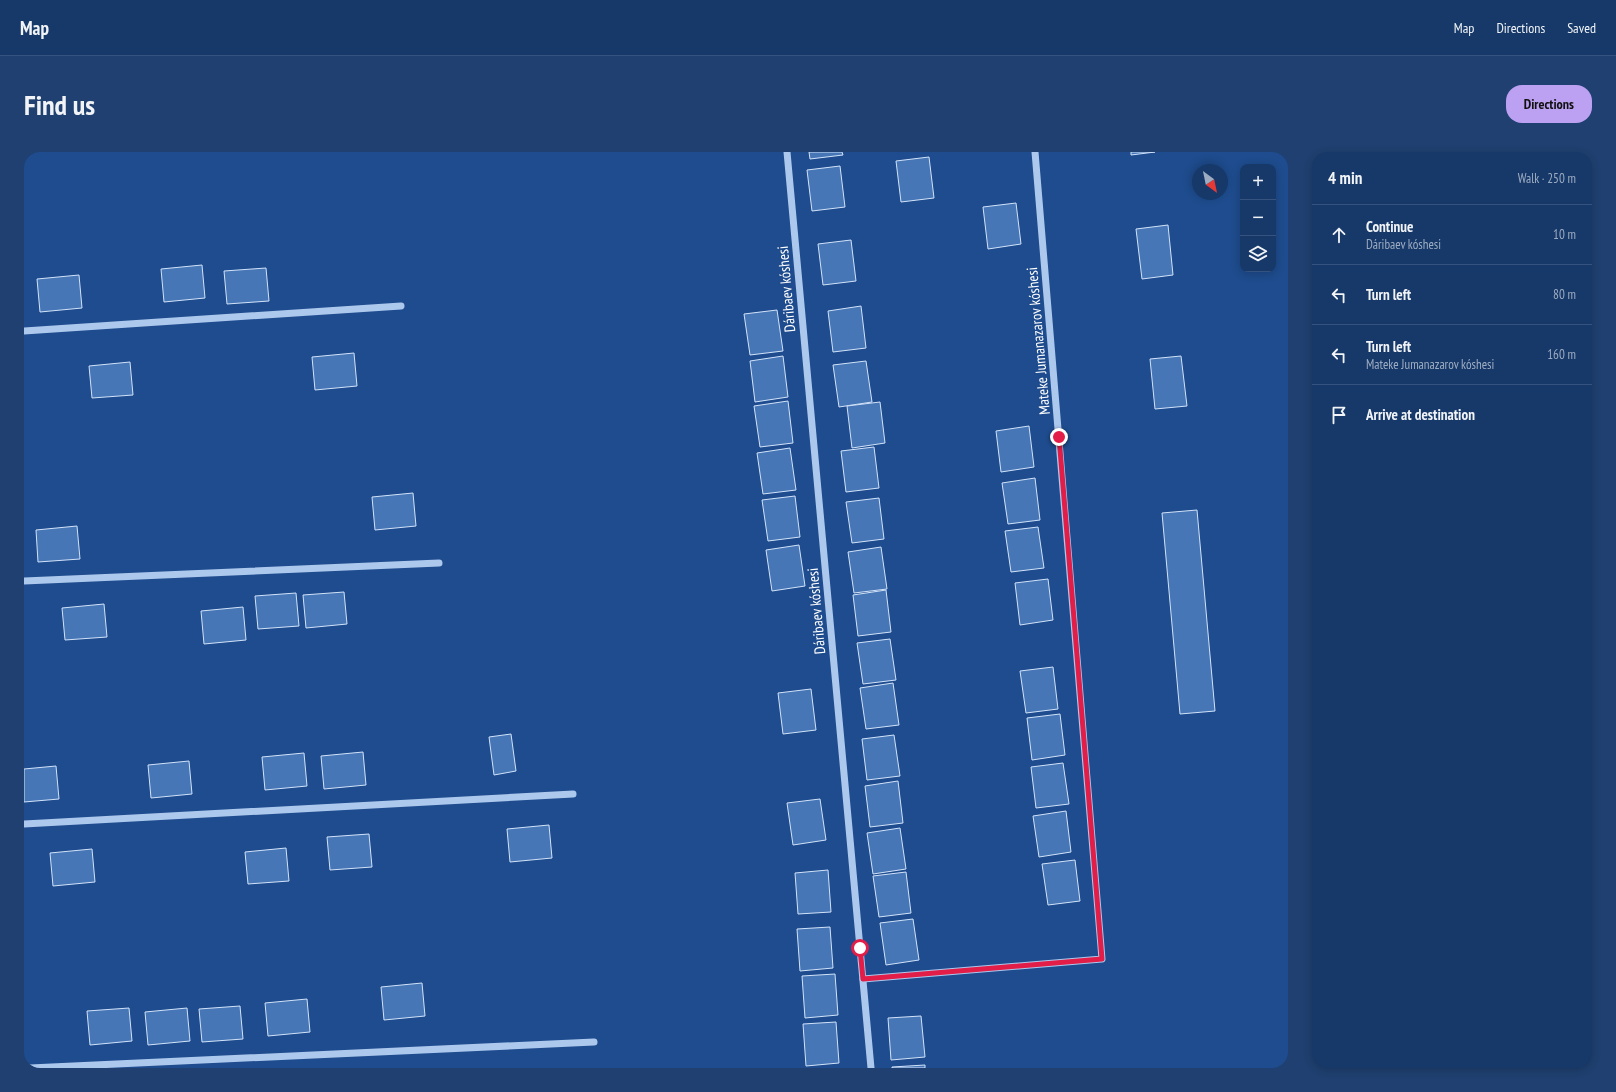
<!DOCTYPE html>
<meta charset="utf-8">
<style>
body{margin:0;font-family:"PT Sans Narrow",sans-serif;background:#1f4070;color:#f1f3f6}
.controls{position:absolute;right:12px;top:12px;display:grid;overflow:hidden;border-radius:8px;box-shadow:0 2px 10px #0003}
.controls button{width:36px;height:36px;display:grid;place-items:center;padding:0;border:0;border-bottom:1px solid #35537e;background:#16396a;color:#f1f3f6;font:20px sans-serif}
.compass{position:absolute;left:1168px;top:12px;width:36px;height:36px;border-radius:50%;background:#16396a;box-shadow:0 2px 10px #0003;rotate:147deg}
.stop{position:absolute;width:12px;height:12px;margin:-9px;border:3px solid #e11d48;border-radius:50%;background:#fff}
.stop.end{background:#e11d48;border-color:#fff;box-shadow:0 1px 4px #0008}
.list{margin:0;padding:0;list-style:none}
h2{display:flex;justify-content:space-between;align-items:center;height:52px;margin:0;padding:0 16px;font-size:17px}
h2 small{font-size:13px;font-weight:400;color:#9eacc1}
.list li{display:grid;grid-template-columns:26px 1fr auto;gap:12px;align-items:center;box-sizing:border-box;height:60px;padding:0 16px;border-top:1px solid #35537e}
.list b{display:block;font-size:15px;white-space:nowrap}
.list p{margin:0;font-size:13px;white-space:nowrap;color:#9eacc1}
.list em{font-size:13px;font-style:normal;color:#9eacc1}
.icon{flex:none;width:22px;height:22px;fill:none;stroke:currentColor;stroke-width:2;stroke-linecap:round;stroke-linejoin:round}
.map{position:relative;flex:none;width:1264px;height:916px;overflow:hidden;border-radius:16px}
header{display:flex;align-items:center;gap:24px;box-sizing:border-box;height:56px;padding:0 20px;background:#16396a;border-bottom:1px solid #35537e}
header strong{font-size:19px}
nav{display:flex;gap:22px;margin-inline-start:auto;font-size:14px}
.intro{display:flex;align-items:center;justify-content:space-between;box-sizing:border-box;height:96px;padding:0 24px}
h1{margin:0;font-size:28px}
.button{padding:10px 18px;border-radius:16px;background:#bca0f2;color:#111;font-size:14px;font-weight:700}
main{display:flex;gap:24px;padding:0 24px}
aside{flex:1;background:#16396a;border-radius:16px;box-shadow:0 2px 10px #0003}
.map>svg:first-child{display:block}
</style>
<header>
<strong>Map</strong>
<nav><a>Map</a><a>Directions</a><a>Saved</a></nav>
</header>
<div class="intro"><h1>Find us</h1><a class="button">Directions</a></div>
<main>
<div class="map">
<svg width="1264" height="916" viewBox="0 0 1264 916">
<rect width="100%" height="100%" fill="#1e4c8e"/>
<!-- building -->
<g fill="#4776b6" stroke="#d2e3f9">
<path d="M785,0H818L819,3L786,7Z"/>
<path d="M1107,0H1131L1107,3Z"/>
<path d="M905,5L910,46L877,50L872,9Z"/>
<path d="M816,14L821,55L788,59L783,18Z"/>
<path d="M992,51L997,92L964,97L959,55Z"/>
<path d="M1144,73L1149,123L1118,127L1112,77Z"/>
<path d="M827,88L832,129L799,133L794,92Z"/>
<path d="M178,113L181,146L140,150L137,117Z"/>
<path d="M242,116L245,149L203,152L200,119Z"/>
<path d="M55,123L58,156L16,160L13,127Z"/>
<path d="M837,154L842,196L809,200L804,159Z"/>
<path d="M753,158L759,199L726,203L720,162Z"/>
<path d="M330,201L333,234L291,238L288,205Z"/>
<path d="M759,204L764,245L731,250L726,209Z"/>
<path d="M1157,204L1163,254L1131,257L1126,207Z"/>
<path d="M842,209L848,250L815,255L809,213Z"/>
<path d="M106,210L109,243L68,246L65,214Z"/>
<path d="M764,249L769,291L736,295L730,254Z"/>
<path d="M856,250L861,291L828,296L823,254Z"/>
<path d="M1005,274L1010,315L977,320L972,279Z"/>
<path d="M850,295L855,336L822,340L817,299Z"/>
<path d="M766,296L772,338L739,342L733,301Z"/>
<path d="M1011,326L1016,368L984,372L978,331Z"/>
<path d="M389,341L392,374L351,378L348,345Z"/>
<path d="M771,344L776,385L744,389L738,348Z"/>
<path d="M855,346L860,387L828,391L822,350Z"/>
<path d="M1173,358L1191,559L1156,562L1138,361Z"/>
<path d="M53,374L56,407L14,410L12,378Z"/>
<path d="M1014,375L1020,416L987,420L981,379Z"/>
<path d="M775,393L781,434L748,439L742,398Z"/>
<path d="M857,395L863,437L830,441L824,400Z"/>
<path d="M1024,427L1029,468L996,473L991,431Z"/>
<path d="M862,438L867,480L834,484L829,443Z"/>
<path d="M320,440L323,472L282,476L279,443Z"/>
<path d="M272,441L275,474L234,477L231,444Z"/>
<path d="M80,452L83,485L41,488L38,456Z"/>
<path d="M219,455L222,488L180,492L177,459Z"/>
<path d="M866,487L872,528L839,532L833,491Z"/>
<path d="M1029,515L1034,557L1002,561L996,519Z"/>
<path d="M869,531L875,573L842,577L836,536Z"/>
<path d="M787,537L792,578L759,582L754,541Z"/>
<path d="M1036,562L1041,603L1008,608L1003,566Z"/>
<path d="M487,582L492,619L470,623L465,585Z"/>
<path d="M870,583L876,624L843,628L838,587Z"/>
<path d="M339,600L342,633L300,637L297,604Z"/>
<path d="M280,601L283,634L241,638L238,605Z"/>
<path d="M165,609L168,642L127,646L124,613Z"/>
<path d="M1039,611L1045,652L1012,656L1007,615Z"/>
<path d="M32,614L35,647L0,650V617Z"/>
<path d="M874,629L879,671L846,675L841,634Z"/>
<path d="M796,647L802,688L769,693L763,651Z"/>
<path d="M1042,659L1047,700L1015,705L1009,664Z"/>
<path d="M525,673L528,706L486,710L483,677Z"/>
<path d="M876,676L882,717L849,722L843,681Z"/>
<path d="M345,682L348,715L306,718L303,685Z"/>
<path d="M262,696L265,729L224,732L221,700Z"/>
<path d="M68,697L71,730L29,734L26,701Z"/>
<path d="M1051,708L1056,749L1024,753L1018,712Z"/>
<path d="M804,718L807,760L774,762L771,721Z"/>
<path d="M882,720L887,761L855,765L849,724Z"/>
<path d="M889,767L895,808L862,813L856,771Z"/>
<path d="M806,775L809,816L776,819L773,777Z"/>
<path d="M811,822L814,863L781,866L778,824Z"/>
<path d="M398,831L401,864L360,868L357,835Z"/>
<path d="M283,847L286,880L244,884L241,851Z"/>
<path d="M216,854L219,887L178,890L175,857Z"/>
<path d="M105,856L108,889L66,893L63,859Z"/>
<path d="M163,856L166,889L124,893L121,860Z"/>
<path d="M897,864L901,905L867,908L864,866Z"/>
<path d="M812,870L815,911L782,914L779,872Z"/>
<path d="M901,913V916H868V915Z"/>
</g>
<g fill="none" stroke-linecap="round" stroke-linejoin="round">
<!-- minor -->
<g stroke="#adc8ed" stroke-width="7">
<path d="M763,0L847,916"/>
<path d="M0,179L377,154"/>
<path d="M0,429L415,411"/>
<path d="M0,672L549,642"/>
<path d="M839,827L1078,807L1011,0"/>
<path d="M6,916L570,890"/>
</g>
</g>
<g fill="none" stroke-linecap="round" stroke-linejoin="round">
<!-- route -->
<path stroke="#e11d48" stroke-width="5" d="M836,796L839,827L1078,807L1035,285"/>
</g>
<g text-anchor="middle" dominant-baseline="central" stroke-width="3" stroke-linejoin="round" paint-order="stroke">
<!-- street labels -->
<g font-size="15" fill="#fff" stroke="#1e4c8e">
<text transform="translate(762 137) rotate(-95)">Dáribaev kóshesi</text>
<text transform="translate(1014 189) rotate(-95)">Mateke Jumanazarov kóshesi</text>
<text transform="translate(792 459) rotate(-95)">Dáribaev kóshesi</text>
</g>
</g>
</svg>
<div class="controls">
<button>+</button>
<button>−</button>
<button><svg class="icon" aria-label="layers" viewBox="0 0 24 24"><path d="M12 4l9 5-9 5-9-5zM3 14l9 5 9-5"/></svg></button>
</div>
<svg class="compass" viewBox="-18 -18 36 36"><path d="M0-13l5 13h-10z" fill="#e53935"/><path d="M0 13l5-13h-10z" fill="#9eacc1"/></svg>
<div class="stop" style="left:836px;top:796px"></div>
<div class="stop end" style="left:1035px;top:285px"></div>
</div>
<aside>
<h2>4 min<small>Walk · 250 m</small></h2>
<ul class="list">
<li><svg class="icon" aria-label="ahead" viewBox="0 0 24 24"><path d="M12 20V5M6 11l6-6 6 6"/></svg><div><b>Continue</b><p>Dáribaev kóshesi</p></div><em>10 m</em></li>
<li><svg class="icon" aria-label="left" viewBox="0 0 24 24"><path d="M17 20v-9H6M10 6l-5 5 5 5"/></svg><div><b>Turn left</b></div><em>80 m</em></li>
<li><svg class="icon" aria-label="left" viewBox="0 0 24 24"><path d="M17 20v-9H6M10 6l-5 5 5 5"/></svg><div><b>Turn left</b><p>Mateke Jumanazarov kóshesi</p></div><em>160 m</em></li>
<li><svg class="icon" aria-label="arrive" viewBox="0 0 24 24"><path d="M6 21V4h12l-3 4 3 4H6"/></svg><div><b>Arrive at destination</b></div></li>
</ul>
</aside>
</main>
